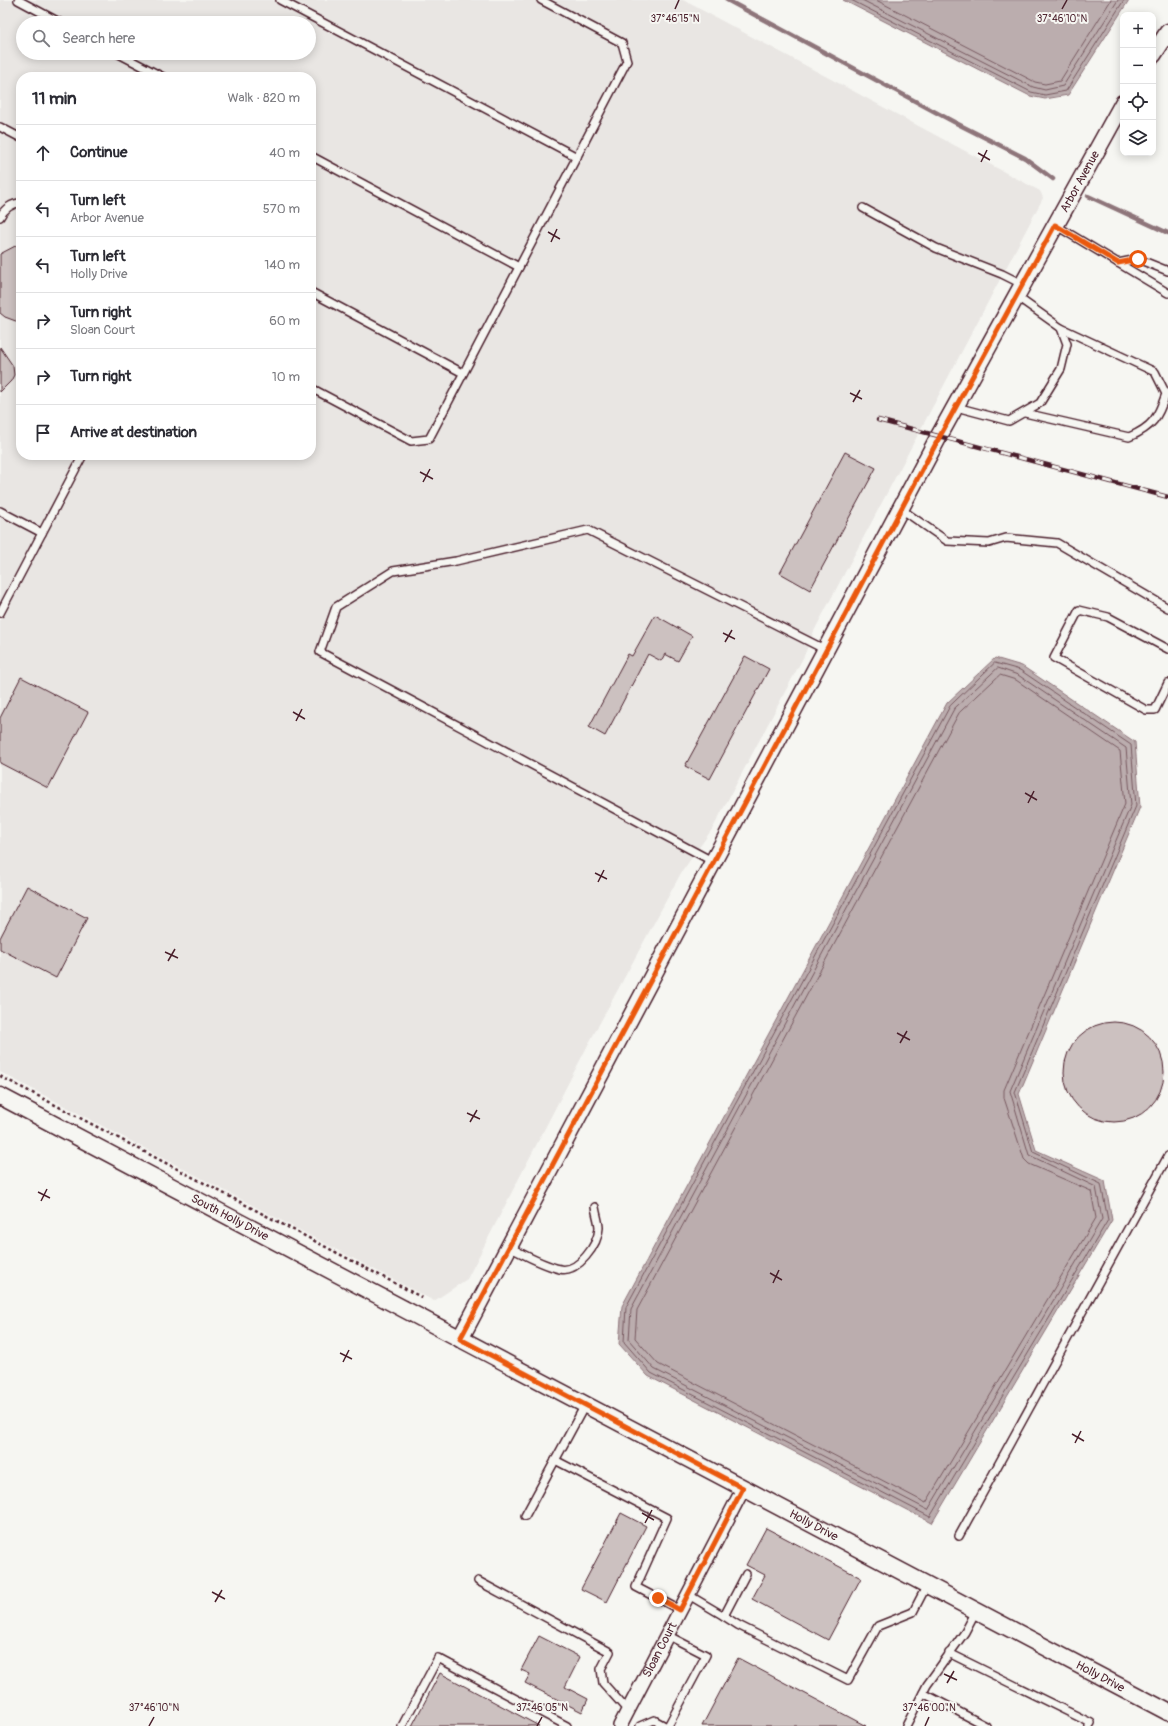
<!DOCTYPE html>
<meta charset="utf-8">
<style>
body{margin:0;font-family:Pangolin,sans-serif;background:#f7f7f7;color:#2b2b33}
.controls{position:absolute;right:12px;top:12px;display:grid;overflow:hidden;border-radius:8px;box-shadow:0 2px 10px #0003}
.controls button{width:36px;height:36px;display:grid;place-items:center;padding:0;border:0;border-bottom:1px solid #e1e1e2;background:#fff;color:#2b2b33;font:20px sans-serif}
.stop{position:absolute;width:12px;height:12px;margin:-9px;border:3px solid #ea580c;border-radius:50%;background:#fff}
.stop.end{background:#ea580c;border-color:#fff;box-shadow:0 1px 4px #0008}
.list{margin:0;padding:0;list-style:none}
h2{display:flex;justify-content:space-between;align-items:center;height:52px;margin:0;padding:0 16px;font-size:17px}
h2 small{font-size:13px;font-weight:400;color:#7c7c81}
.list li{display:grid;grid-template-columns:26px 1fr auto;gap:12px;align-items:center;box-sizing:border-box;height:56px;padding:0 16px;border-top:1px solid #e1e1e2}
.list b{display:block;font-size:15px;white-space:nowrap}
.list p{margin:0;font-size:13px;white-space:nowrap;color:#7c7c81}
.list em{font-size:13px;font-style:normal;color:#7c7c81}
.icon{flex:none;width:22px;height:22px;fill:none;stroke:currentColor;stroke-width:2;stroke-linecap:round;stroke-linejoin:round}
.map{position:relative;flex:none;width:1168px;height:1726px;overflow:hidden}
.search{position:absolute;background:#fff;box-shadow:0 2px 10px #0003;left:16px;top:16px;width:300px;height:44px;display:flex;align-items:center;gap:10px;box-sizing:border-box;padding:0 14px;border-radius:22px;color:#7c7c81;font-size:15px}
.panel{position:absolute;background:#fff;box-shadow:0 2px 10px #0003;left:16px;top:72px;width:300px;height:388px;border-radius:16px}
.map>svg:first-child{display:block}
</style>
<div class="map">
<svg width="1168" height="1726" viewBox="0 0 1168 1726">
<rect width="100%" height="100%" fill="#f6f6f2"/>
<filter id="ink" filterUnits="userSpaceOnUse"><feTurbulence type="fractalNoise" baseFrequency=".025" numOctaves="2"/><feDisplacementMap in="SourceGraphic" scale="8" xChannelSelector="R" yChannelSelector="G"/><feConvolveMatrix kernelMatrix="1 2 1 2 8 2 1 2 1" color-interpolation-filters="sRGB"/></filter>
<g filter="url(#ink)">
<!-- built -->
<path fill="#e9e6e3" fill-rule="evenodd" d="M0,0H683L1040,191L1042,195L1043,198L814,631L804,656L713,828L681,873L589,1043L467,1279L434,1301L0,1072ZM23,23H309V53H23ZM21,77H311V455H21Z"/>
<!-- water -->
<g fill="#bbadae" stroke="#8e747a">
<path d="M843,0H1129L1068,95L1045,99L1030,96Z"/>
<path d="M995,658L1022,666L1135,742L1140,807L1019,1094L1036,1150L1105,1181L1112,1220L932,1523L648,1376L619,1344L622,1306L947,703Z"/>
</g>
<g fill="none" stroke-linecap="round" stroke-linejoin="round">
<!-- shore -->
<g stroke="#77585f" stroke-width="1">
<path d="M851,0L1031,92L1045,95L1066,91L1124,0"/>
<path d="M862,0L1033,87L1045,90L1063,86L1118,0"/>
<path d="M876,0L1035,82L1045,84L1060,81L1111,0"/>
<path d="M995,663L1020,670L1131,745L1136,806L1015,1092L1033,1152L1101,1184L1108,1220L930,1517L651,1373L624,1342L626,1307L950,706Z"/>
<path d="M998,668L1018,675L1126,748L1131,805L1010,1091L1029,1155L1096,1187L1102,1219L928,1510L654,1369L629,1340L631,1309L954,709Z"/>
<path d="M1000,675L1016,680L1120,751L1125,804L1004,1090V1098L1024,1159L1029,1164L1091,1191L1096,1218L926,1503L658,1364L635,1338L637,1310L959,713Z"/>
</g>
<!-- stream -->
<g stroke="#8e747a" stroke-width="4.5">
<path d="M727,0L954,122L1025,158L1053,179"/>
<path d="M1088,196L1168,233"/>
</g>
</g>
<!-- building -->
<g fill="#ccc1c0" stroke="#4a1f2b">
<path d="M21,243V323L5,317L0,313V254Z"/>
<path d="M0,347L13,366L14,375L11,381L0,392Z"/>
<path d="M845,452L876,468L810,590L780,573Z"/>
<path d="M655,615L692,636L678,661L665,654L661,661L648,654L605,736L589,727L628,654L632,656Z"/>
<path d="M745,656L769,669L710,779L685,766Z"/>
<path d="M21,677L88,712L48,788L0,763V718Z"/>
<path d="M27,886L87,918L56,978L0,949V938Z"/>
<circle cx="1114" cy="1072" r="50"/>
<path d="M621,1513L646,1526L607,1602L581,1589Z"/>
<path d="M766,1528L861,1578L828,1640L752,1599L765,1575L746,1565Z"/>
<path d="M539,1636L580,1657L565,1687L588,1699L582,1712L525,1683L530,1674L521,1670Z"/>
<path d="M738,1658L866,1726H702Z"/>
<path d="M440,1673L539,1726H412Z"/>
</g>
<g fill="none" stroke-linecap="round" stroke-linejoin="round">
<!-- service casing -->
<g stroke="#4a1f2b" stroke-width="10">
<g id="service">
<path d="M18,0L61,23"/>
<path d="M280,0L577,157"/>
<path d="M117,53L163,77"/>
<path d="M0,127L21,138"/>
<path d="M311,156L519,267"/>
<path d="M863,208L936,248L1002,274L1022,284"/>
<path d="M0,217C4,209 12,203 21,203"/>
<path d="M1055,225L1168,293"/>
<path d="M1118,263L1138,259L1168,271"/>
<path d="M311,292L463,373"/>
<path d="M311,388L411,441L429,439L627,61L622,43L541,0"/>
<path d="M956,407L1009,421L1040,403L1061,369L1067,344L1061,328L1016,296"/>
<path d="M1025,413L1129,437C1153,427 1158,417 1166,394L1155,372L1061,328"/>
<path d="M901,509L947,541L989,543L1006,538L1057,543L1168,608"/>
<path d="M0,511L42,533L0,613"/>
<path d="M42,533L83,455"/>
<path d="M1168,649L1108,617L1079,610L1054,658L1146,710H1155L1168,683"/>
<path d="M714,862L320,652L336,607L393,571L456,561L588,530L826,650"/>
<path d="M509,1247C525,1255 542,1265 560,1269C578,1273 598,1245 599,1228C599,1222 596,1214 595,1207"/>
<path d="M555,1460L667,1518L636,1587L680,1610"/>
<path d="M525,1516L585,1405"/>
<path d="M959,1536L1168,1156"/>
<path d="M478,1581L610,1652L601,1669L603,1683L628,1711"/>
<path d="M687,1594L724,1616L746,1574"/>
<path d="M724,1616L738,1625L848,1680L878,1626L913,1612L927,1585"/>
<path d="M667,1635L706,1655L668,1726"/>
<path d="M949,1653L1091,1723L1089,1726"/>
<path d="M923,1693L986,1726"/>
<path d="M402,1726L438,1658L567,1726"/>
<path d="M640,1726L654,1720L665,1726"/>
<path d="M906,1726L927,1685L965,1632L976,1611"/>
</g>
</g>
<!-- minor casing -->
<g stroke="#4a1f2b" stroke-width="16">
<g id="minor">
<path id="s1" d="M620,1726L743,1489"/>
</g>
</g>
<!-- tertiary casing -->
<g stroke="#4a1f2b" stroke-width="19">
<g id="tertiary">
<path d="M1153,55L1168,32"/>
<path id="s2" d="M0,1096L1168,1712"/>
<path id="s3" d="M460,1339L939,436L1123,103"/>
</g>
</g>
<!-- path -->
<path stroke="#4a1f2b" stroke-width="2.5" stroke-dasharray="3 3" stroke-linecap="butt" d="M0,1076L423,1298"/>
<!-- service -->
<use href="#service" stroke="#f6f6f2" stroke-width="7"/>
<!-- minor -->
<use href="#minor" stroke="#f6f6f2" stroke-width="13"/>
<!-- tertiary -->
<use href="#tertiary" stroke="#f6f6f2" stroke-width="16"/>
<!-- rail casing -->
<g stroke="#4a1f2b" stroke-width="4.5">
<path id="rail" d="M878,420L1168,497"/>
</g>
<!-- rail -->
<use href="#rail" stroke="#f6f6f2" stroke-width="3" stroke-dasharray="9" stroke-linecap="butt"/>
</g>
</g>
<g fill="none" stroke-linecap="round" stroke-linejoin="round" filter="url(#ink)">
<!-- route -->
<path stroke="#ea580c" stroke-width="5" d="M658,1598L680,1610L743,1488L460,1339L940,436L1055,225L1118,263L1138,259"/>
</g>
<!-- ticks -->
<path fill="none" stroke="#4a1f2b" stroke-width="1.5" d="M675,9L679,0M1062,9L1067,0M978,153L990,160M981,162L987,150M548,232L560,239M551,242L557,229M850,393L862,399M853,402L860,390M420,472L433,479M423,482L430,469M723,633L735,639M725,642L732,630M293,712L305,719M296,721L302,709M1025,793L1037,800M1028,803L1034,791M595,873L607,879M598,882L604,870M165,952L178,958M168,961L175,949M897,1033L910,1040M900,1043L907,1031M467,1113L480,1119M470,1122L477,1110M38,1192L50,1198M41,1201L47,1189M770,1273L782,1280M773,1283L779,1270M340,1353L352,1359M343,1362L349,1350M1072,1434L1084,1441M1075,1443L1081,1431M642,1513L654,1520M645,1523L652,1510M212,1592L225,1599M215,1602L222,1590M944,1674L957,1680M947,1683L954,1671M149,1726L154,1717M537,1726L542,1717M925,1726L929,1717"/>
<g text-anchor="middle" dominant-baseline="central" stroke-width="4" stroke-linejoin="round" paint-order="stroke">
<!-- street labels -->
<g font-size="12" fill="#4a1f2b" stroke="#f6f6f2">
<text stroke="none"><textPath href="#s3" startOffset="1313">Arbor Avenue</textPath></text>
<text stroke="none"><textPath href="#s2" startOffset="260">South Holly Drive</textPath></text>
<text stroke="none"><textPath href="#s2" startOffset="920">Holly Drive</textPath></text>
<text stroke="none"><textPath href="#s1" startOffset="86">Sloan Court</textPath></text>
<text stroke="none"><textPath href="#s2" startOffset="1244">Holly Drive</textPath></text>
</g>
</g>
<g font-size="10" text-anchor="middle" fill="#4a1f2b" stroke="#f6f6f2" stroke-width="4" stroke-linejoin="round" paint-order="stroke">
<text x="675" y="22">37°46'15"N</text>
<text x="1062" y="22">37°46'10"N</text>
<text x="154" y="1711">37°46'10"N</text>
<text x="542" y="1711">37°46'05"N</text>
<text x="929" y="1711">37°46'00"N</text>
</g>
</svg>
<div class="controls">
<button>+</button>
<button>−</button>
<button><svg class="icon" aria-label="locate" viewBox="0 0 24 24"><circle cx="12" cy="12" r="6"/><path d="M12 2v4M12 18v4M2 12h4M18 12h4"/></svg></button>
<button><svg class="icon" aria-label="layers" viewBox="0 0 24 24"><path d="M12 4l9 5-9 5-9-5zM3 14l9 5 9-5"/></svg></button>
</div>
<div class="stop" style="left:1138px;top:259px"></div>
<div class="stop end" style="left:658px;top:1598px"></div>
<div class="search"><svg class="icon" aria-label="search" viewBox="0 0 24 24"><circle cx="10" cy="10" r="6"/><path d="M15 15l6 6"/></svg>Search here</div>
<section class="panel">
<h2>11 min<small>Walk · 820 m</small></h2>
<ul class="list">
<li><svg class="icon" aria-label="ahead" viewBox="0 0 24 24"><path d="M12 20V5M6 11l6-6 6 6"/></svg><div><b>Continue</b></div><em>40 m</em></li>
<li><svg class="icon" aria-label="left" viewBox="0 0 24 24"><path d="M17 20v-9H6M10 6l-5 5 5 5"/></svg><div><b>Turn left</b><p>Arbor Avenue</p></div><em>570 m</em></li>
<li><svg class="icon" aria-label="left" viewBox="0 0 24 24"><path d="M17 20v-9H6M10 6l-5 5 5 5"/></svg><div><b>Turn left</b><p>Holly Drive</p></div><em>140 m</em></li>
<li><svg class="icon" aria-label="right" viewBox="0 0 24 24"><path d="M7 20v-9h11M14 6l5 5-5 5"/></svg><div><b>Turn right</b><p>Sloan Court</p></div><em>60 m</em></li>
<li><svg class="icon" aria-label="right" viewBox="0 0 24 24"><path d="M7 20v-9h11M14 6l5 5-5 5"/></svg><div><b>Turn right</b></div><em>10 m</em></li>
<li><svg class="icon" aria-label="arrive" viewBox="0 0 24 24"><path d="M6 21V4h12l-3 4 3 4H6"/></svg><div><b>Arrive at destination</b></div></li>
</ul>
</section>
</div>
